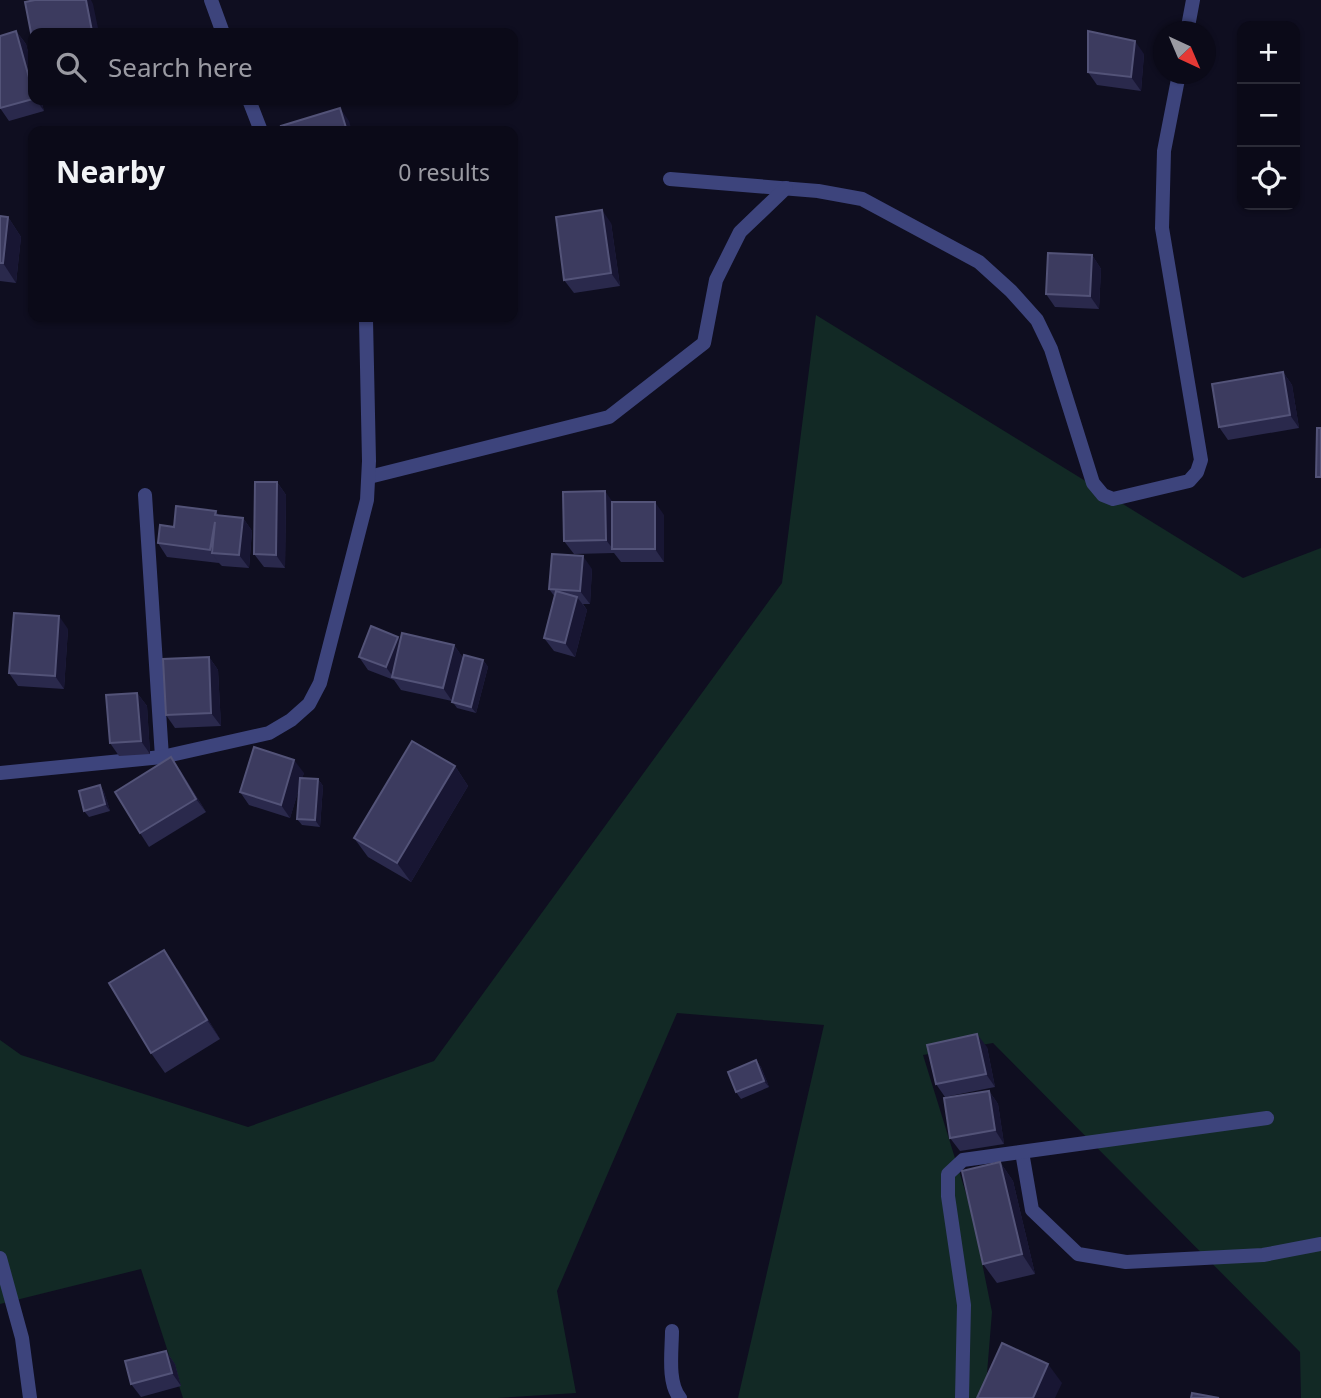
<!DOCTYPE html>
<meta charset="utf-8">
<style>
body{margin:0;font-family:"Noto Sans",sans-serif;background:#141321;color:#f1f3f6}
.controls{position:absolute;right:21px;top:21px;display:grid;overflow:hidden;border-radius:14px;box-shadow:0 2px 5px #0004}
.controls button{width:63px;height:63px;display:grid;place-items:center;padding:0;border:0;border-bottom:2px solid #2b2b37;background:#0b0a18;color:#f1f3f6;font:35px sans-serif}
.compass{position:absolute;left:1153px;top:21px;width:63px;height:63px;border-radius:50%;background:#0b0a18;box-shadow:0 2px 5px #0004;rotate:136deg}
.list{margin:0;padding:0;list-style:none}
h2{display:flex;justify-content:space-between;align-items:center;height:91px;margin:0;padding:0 28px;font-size:30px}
h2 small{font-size:23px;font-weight:400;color:#9a9aa2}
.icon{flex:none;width:38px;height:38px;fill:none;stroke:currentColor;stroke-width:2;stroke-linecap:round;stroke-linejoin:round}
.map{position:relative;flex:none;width:1321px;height:1398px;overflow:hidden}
.search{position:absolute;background:#0b0a18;box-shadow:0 2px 5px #0004;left:28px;top:28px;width:490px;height:77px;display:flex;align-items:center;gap:18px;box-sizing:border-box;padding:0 24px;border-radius:14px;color:#9a9aa2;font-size:26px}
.panel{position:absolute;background:#0b0a18;box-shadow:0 2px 5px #0004;left:28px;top:126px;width:490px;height:196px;border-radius:14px}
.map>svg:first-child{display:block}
</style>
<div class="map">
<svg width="1321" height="1398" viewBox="0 0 1321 1398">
<rect width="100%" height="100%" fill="#0f0e20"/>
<!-- green -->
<path fill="#122925" d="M816,315L1243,578L1321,548V1398H1301L1300,1352L993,1043L923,1055L972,1213L992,1312L985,1398H738L824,1025L677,1013L557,1291L576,1393L497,1398H183L141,1269L0,1304V1040L21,1055L248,1127L434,1061L782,583Z"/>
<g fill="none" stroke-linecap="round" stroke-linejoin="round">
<!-- street -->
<g stroke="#3d447c" stroke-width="14">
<path d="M211,0L223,33"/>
<path d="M1187,32L1193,0"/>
<path d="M249,100L261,131"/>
<path d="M670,179L818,191L862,199L979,262L1011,291L1037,320L1051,349L1093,483L1103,495L1113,499L1189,481L1197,472L1201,460L1162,228L1164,151L1179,74"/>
<path d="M369,477L609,417L704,343L716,280L740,232L786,188"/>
<path d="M145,495L162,757"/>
<path d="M0,773L162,757L269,733L291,720L309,704L320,683L367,500L369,461L366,320"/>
<path d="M1022,1152L1032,1210L1078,1254L1126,1262L1263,1255L1321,1244"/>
<path d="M0,1258L22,1338L30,1398"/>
<path d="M672,1331C672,1350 667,1383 680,1398"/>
<path d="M962,1398L964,1305L948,1196V1174L963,1160L1267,1118"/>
</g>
</g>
<!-- wall -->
<g fill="#2a294c">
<path d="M16,31L26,44L33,72V100H41L44,111L9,121L0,108Z"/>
<path d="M1144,54L1141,91L1097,85L1088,72Z"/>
<path d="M0,216L8,217L21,237L16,283L0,281Z"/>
<path d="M611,223L620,286L574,293L564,280Z"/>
<path d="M1092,255L1101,269L1099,309L1055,307L1046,294Z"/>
<path d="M1283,372L1292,385L1299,428L1228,440L1219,427Z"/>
<path d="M277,482L286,495L285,568L264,567L254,554Z"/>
<path d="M216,511L218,515L243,518L252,531L249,568L222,566L219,563L167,557L158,543L174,527Z"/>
<path d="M664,515V562H621L614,553L574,554L564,541Z"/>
<path d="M592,569L590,604H583L587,610L575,657L554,651L544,638L555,597L549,589Z"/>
<path d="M68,629L64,689L18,686L9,673Z"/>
<path d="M401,640L454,645L463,658L453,700L483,660L488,667L476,713L457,708L452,701L401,690L394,680L368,670L359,657Z"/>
<path d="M209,657L218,670L221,726L175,728L166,715Z"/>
<path d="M137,693L147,706L150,754L119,756L110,743Z"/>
<path d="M455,766L468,786L411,882L368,857L354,838Z"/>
<path d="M180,770L206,812L149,847L140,833Z"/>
<path d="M304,773L302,778L318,779L323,786L320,827L302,825L297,819L300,785L290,818L249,805L240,792Z"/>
<path d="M100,785L104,792L110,811L89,817L84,811Z"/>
<path d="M177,969L220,1039L165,1073L151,1053Z"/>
<path d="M987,1047L995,1087L945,1097L936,1084Z"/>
<path d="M756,1060L761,1067L769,1087L741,1099L736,1092Z"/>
<path d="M989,1091L998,1104L1004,1144L960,1151L950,1138Z"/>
<path d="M1000,1162L1013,1181L1035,1274L997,1283L983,1264Z"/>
<path d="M166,1351L175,1364L181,1386L141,1397L131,1384Z"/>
</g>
<!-- shaded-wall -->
<g fill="#181633">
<path d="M86,0H91L93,4L99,33H93L92,31Z"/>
<path d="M16,31L26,44L33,72V92Z"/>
<path d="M1135,41L1144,54L1141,91L1131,77Z"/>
<path d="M36,100H41L44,111Z"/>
<path d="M340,108L349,121L352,131H347Z"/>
<path d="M602,210L611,223L620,286L611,273Z"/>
<path d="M8,217L21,237L16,283L3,263Z"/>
<path d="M1092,255L1101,269L1099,309L1090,296Z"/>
<path d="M1283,372L1292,385L1299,428L1290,415Z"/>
<path d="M277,482L286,495L285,568L276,555Z"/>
<path d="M605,491L614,504L613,549L606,540Z"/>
<path d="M655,502L664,515V562L655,549Z"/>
<path d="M243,518L252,531L249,568L239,555Z"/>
<path d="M215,522L212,553L219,563L210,550Z"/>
<path d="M583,556L592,569L590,604L580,591Z"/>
<path d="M577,597L587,610L575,657L565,643Z"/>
<path d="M59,616L68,629L64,689L55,676Z"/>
<path d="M398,637L408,650L393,677L386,667Z"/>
<path d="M454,645L463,658L452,701L443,688Z"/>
<path d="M209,657L218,670L221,726L211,713Z"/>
<path d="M483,660L488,667L476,713L471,707Z"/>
<path d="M137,693L147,706L150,754L141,741Z"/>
<path d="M171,757L180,770L206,812L196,799Z"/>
<path d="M294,760L304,773L290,818L281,805Z"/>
<path d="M455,766L468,786L411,882L397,863Z"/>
<path d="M318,779L323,786L320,827L315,820Z"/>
<path d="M100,785L104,792L110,811L105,804Z"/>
<path d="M164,950L177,969L220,1039L207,1020Z"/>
<path d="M977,1034L987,1047L995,1087L986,1074Z"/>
<path d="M756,1060L761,1067L769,1087L764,1081Z"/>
<path d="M989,1091L998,1104L1004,1144L995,1130Z"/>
<path d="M1000,1162L1013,1181L1035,1274L1022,1254Z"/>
<path d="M166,1351L175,1364L181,1386L172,1373Z"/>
<path d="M1048,1364L1062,1383L1055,1398H1033Z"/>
</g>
<!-- building -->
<g fill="#3c3b5f" stroke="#535378" stroke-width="2">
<path d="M35,0H86L92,31L82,33H33V43L25,2Z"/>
<path d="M16,31L33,92V99L0,108V36Z"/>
<path d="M1088,31L1135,41L1131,77L1088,72Z"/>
<path d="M340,108L347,131H283L281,126Z"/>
<path d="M602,210L611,273L564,280L556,217Z"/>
<path d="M0,216L8,217L3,263H0Z"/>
<path d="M1048,253L1092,255L1090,296L1046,294Z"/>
<path d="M1283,372L1290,415L1219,427L1212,384Z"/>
<path d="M1317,428H1321V477H1316Z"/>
<path d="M255,482H277L276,555L254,554Z"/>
<path d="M605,491L606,540L564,541L563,492Z"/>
<rect x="612" y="502" width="43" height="47"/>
<path d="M176,506L216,511L215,515L243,518L239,555L212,553L215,522L210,550L158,543L160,525L174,527Z"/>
<path d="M552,554L583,556L580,591L549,589Z"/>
<path d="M556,591L577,597L565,643L544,638Z"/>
<path d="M14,613L59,616L55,676L9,673Z"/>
<path d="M371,626L398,637L386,667L359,657Z"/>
<path d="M402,633L454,645L443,688L392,677Z"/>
<path d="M464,655L483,660L471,707L452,702Z"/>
<path d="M209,657L211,713L166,715L163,659Z"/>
<path d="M137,693L141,741L110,743L106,695Z"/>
<path d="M412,741L455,766L397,863L354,838Z"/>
<path d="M254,747L294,760L281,805L240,792Z"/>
<path d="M171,757L196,799L140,833L115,792Z"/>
<path d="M300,778L318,779L315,820L297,819Z"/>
<path d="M100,785L105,804L84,811L79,791Z"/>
<path d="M164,950L207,1020L151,1053L109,983Z"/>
<path d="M977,1034L986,1074L936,1084L927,1045Z"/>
<path d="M756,1060L764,1081L736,1092L728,1072Z"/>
<path d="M989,1091L995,1130L950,1138L944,1098Z"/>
<path d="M1000,1162L1022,1254L983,1264L962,1171Z"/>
<path d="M1002,1343L1048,1364L1033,1398H977Z"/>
<path d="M166,1351L172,1373L131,1384L125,1361Z"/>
<path d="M1192,1393L1219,1398H1191Z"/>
</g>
</svg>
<div class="controls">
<button>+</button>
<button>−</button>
<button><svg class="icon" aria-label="locate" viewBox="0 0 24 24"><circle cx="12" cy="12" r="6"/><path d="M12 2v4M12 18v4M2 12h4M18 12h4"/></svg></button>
</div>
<svg class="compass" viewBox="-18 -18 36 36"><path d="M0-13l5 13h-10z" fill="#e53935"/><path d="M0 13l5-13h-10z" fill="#9a9aa2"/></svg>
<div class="search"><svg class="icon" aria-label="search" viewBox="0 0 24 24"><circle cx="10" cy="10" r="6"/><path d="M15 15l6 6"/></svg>Search here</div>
<section class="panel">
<h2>Nearby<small>0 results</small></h2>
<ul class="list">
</ul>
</section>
</div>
